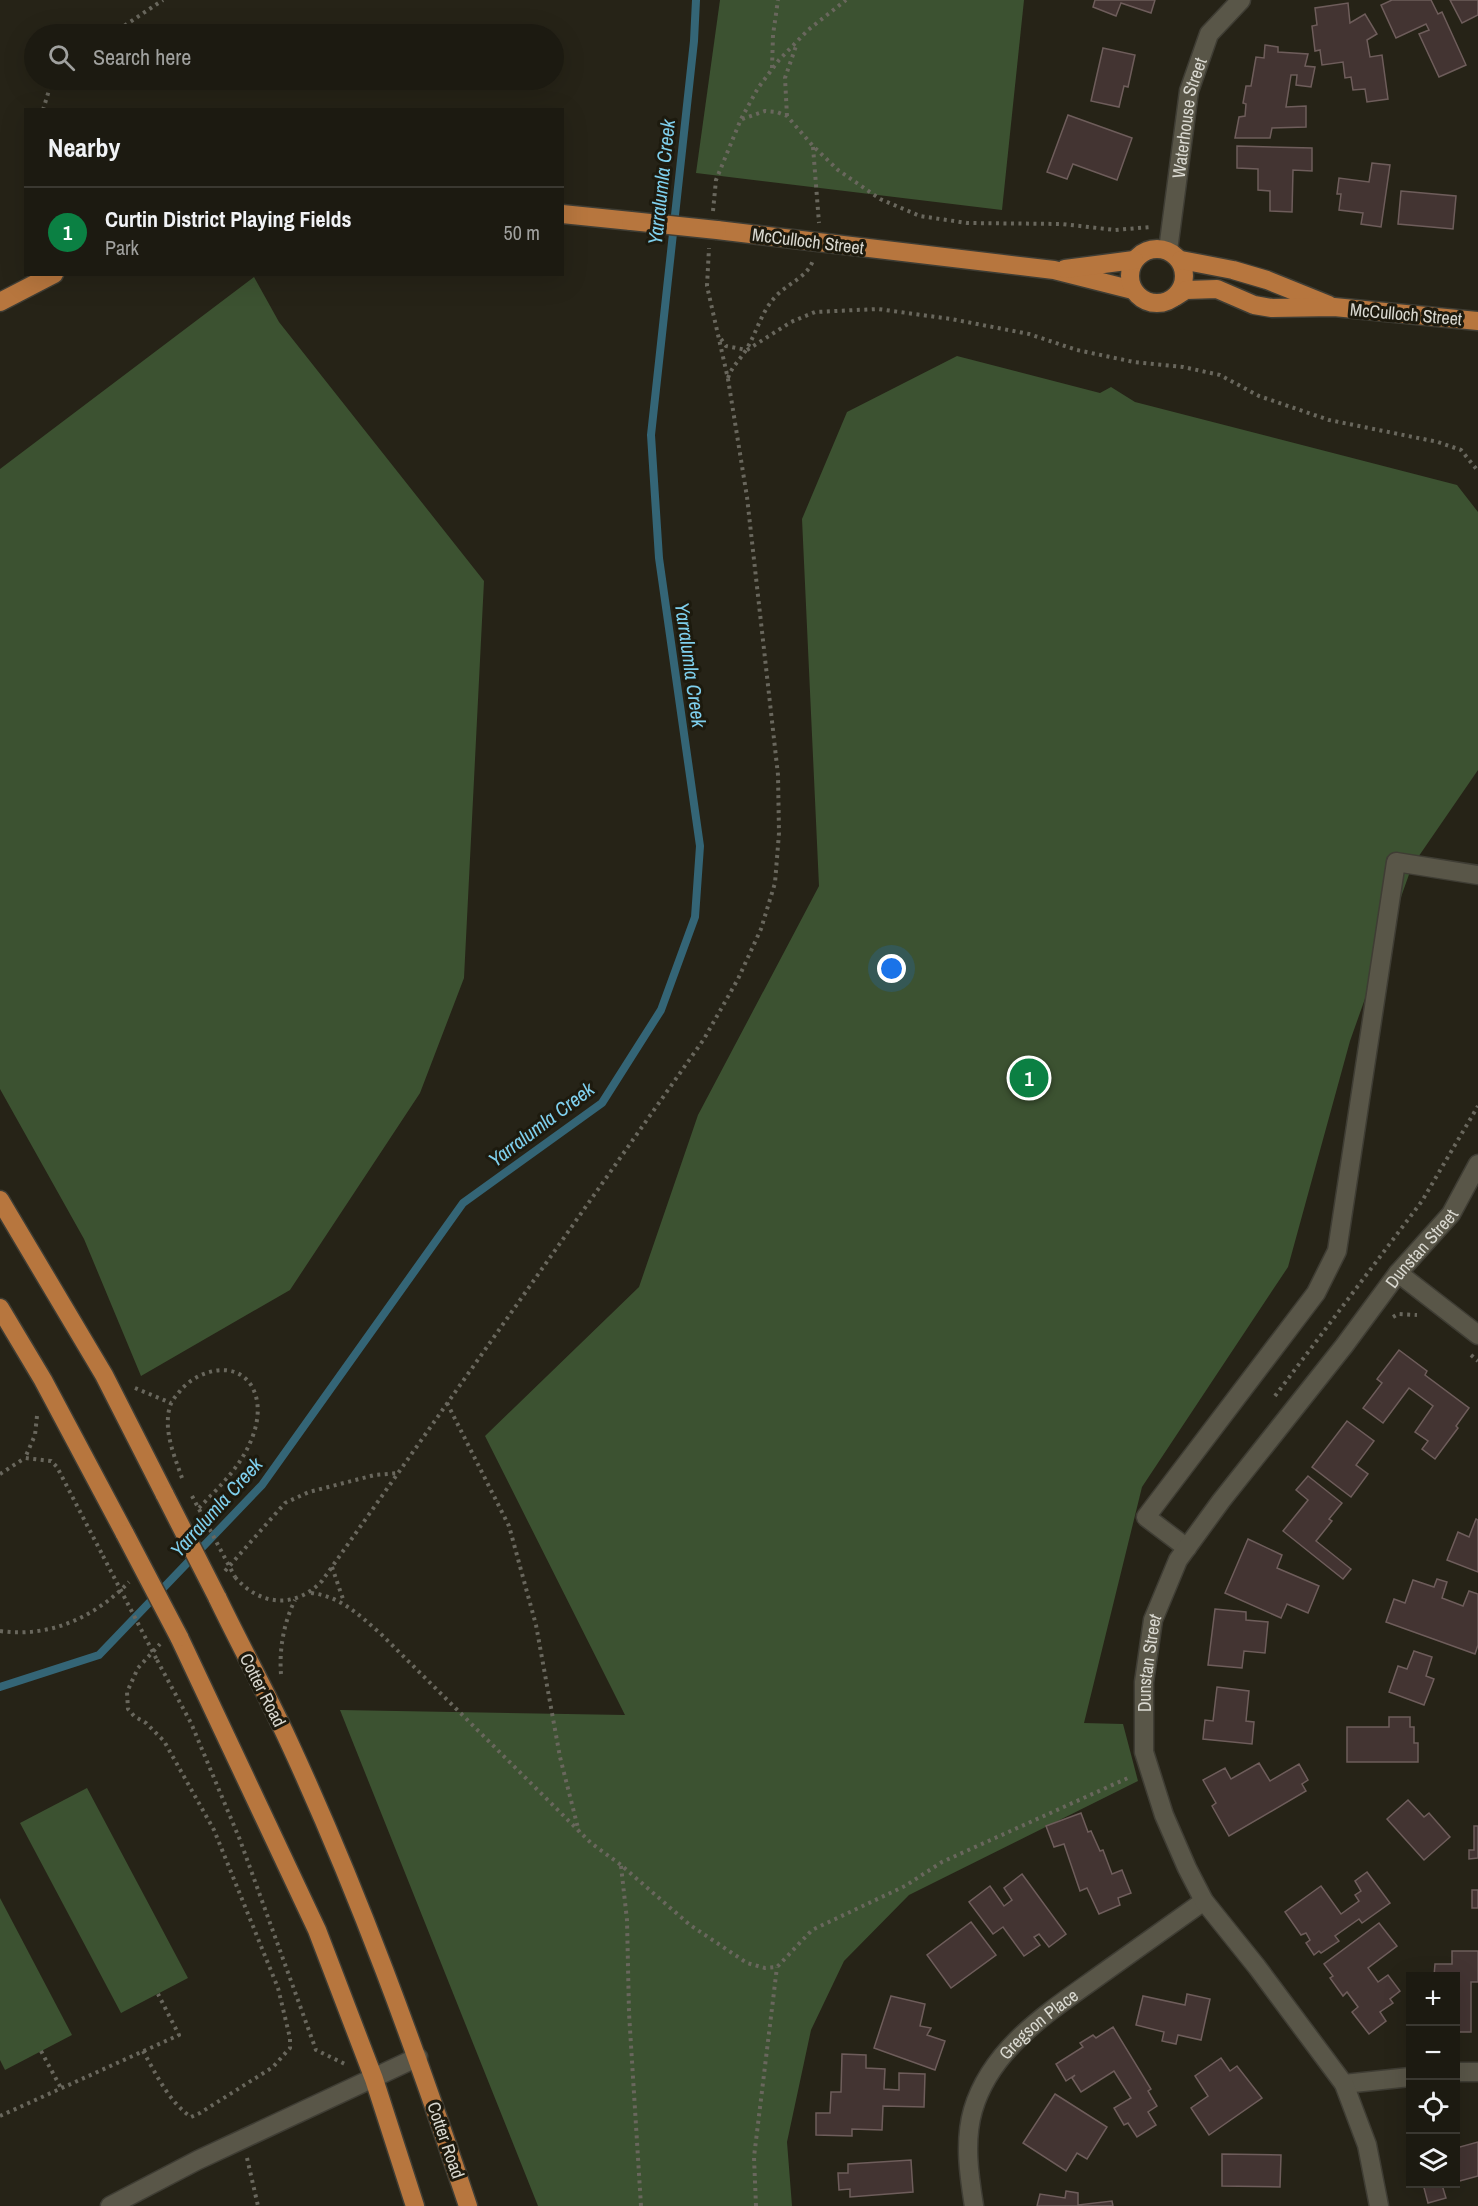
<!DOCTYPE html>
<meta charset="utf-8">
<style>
body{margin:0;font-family:"Archivo Narrow",sans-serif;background:#25231a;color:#f1f3f6}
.controls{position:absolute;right:18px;bottom:18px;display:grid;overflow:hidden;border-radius:0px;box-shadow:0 6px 24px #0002}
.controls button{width:54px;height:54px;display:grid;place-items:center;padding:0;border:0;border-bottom:2px solid #3a3831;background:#1c1a11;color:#f1f3f6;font:30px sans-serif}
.you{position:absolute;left:892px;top:969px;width:21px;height:21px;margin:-15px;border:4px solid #fff;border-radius:50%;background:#1a73e8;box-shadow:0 0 0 9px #1a73e833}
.badge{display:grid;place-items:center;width:39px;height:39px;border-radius:50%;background:#0b8043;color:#fff;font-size:20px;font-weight:700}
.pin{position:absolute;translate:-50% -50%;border:3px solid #fff;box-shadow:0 2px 6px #0006}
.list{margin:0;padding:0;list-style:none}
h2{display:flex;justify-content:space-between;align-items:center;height:78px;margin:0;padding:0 24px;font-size:26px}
h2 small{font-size:20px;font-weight:400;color:#a0a19f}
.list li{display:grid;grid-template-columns:39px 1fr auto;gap:18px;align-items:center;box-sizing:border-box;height:90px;padding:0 24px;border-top:2px solid #3a3831}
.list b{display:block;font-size:22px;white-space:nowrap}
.list p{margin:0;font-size:20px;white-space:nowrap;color:#a0a19f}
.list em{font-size:20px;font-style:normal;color:#a0a19f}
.icon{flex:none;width:33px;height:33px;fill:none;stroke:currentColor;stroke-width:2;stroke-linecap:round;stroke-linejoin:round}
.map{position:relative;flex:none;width:1478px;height:2206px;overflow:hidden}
.search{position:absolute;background:#1c1a11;box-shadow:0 6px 24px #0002;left:24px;top:24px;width:540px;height:66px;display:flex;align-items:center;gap:15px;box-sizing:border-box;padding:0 21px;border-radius:33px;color:#a0a19f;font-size:22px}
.panel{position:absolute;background:#1c1a11;box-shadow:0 6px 24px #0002;left:24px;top:108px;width:540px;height:168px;border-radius:0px}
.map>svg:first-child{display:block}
</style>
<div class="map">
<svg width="1478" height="2206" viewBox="0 0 1478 2206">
<rect width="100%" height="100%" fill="#262317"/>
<!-- green -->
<g fill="#3c5231">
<path d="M720,0H1024L1002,210L696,173Z"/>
<path d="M254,277L279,322L484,581L464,978L420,1093L290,1290L141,1376L84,1239L0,1089V469Z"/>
<path d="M957,356L1100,393L1111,387L1135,402L1457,485L1478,512V770L1412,866L1350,1041L1288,1267L1142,1487L1084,1723L1123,1724L1138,1781L909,1895L844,1961L811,2030L787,2142L792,2206H538L340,1710L625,1715L485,1436L639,1287L698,1115L819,886L802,519L847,412Z"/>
<path d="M87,1788L188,1978L121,2013L20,1823Z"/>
<path d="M0,1898L72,2035L5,2070L0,2060Z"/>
</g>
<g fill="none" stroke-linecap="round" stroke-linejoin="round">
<!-- stream -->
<path stroke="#346576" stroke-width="8" d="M0,1687L99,1655L262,1485L463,1203L602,1103L661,1010L695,917L700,846L659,558L651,435L694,41L696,0"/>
</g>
<!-- building -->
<g fill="#433432" stroke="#6e5d5b" stroke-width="1.5">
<path d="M1095,0H1155L1151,13L1121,3L1116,16L1093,7Z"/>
<path d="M1392,0H1431L1438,14L1442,12L1466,65L1439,77L1419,34L1429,30L1426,24L1396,38L1381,5Z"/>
<path d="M1450,0H1478V15L1462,23Z"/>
<path d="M1348,3L1350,23L1365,14L1377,34L1367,40L1370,57L1382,55L1388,99L1367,102L1365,89L1353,90L1351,77L1345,78L1343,62L1322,65L1320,50L1315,51L1312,26L1317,25L1315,8Z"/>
<path d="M1265,45L1278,47V52L1308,54L1305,66L1315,67L1311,87L1296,85L1297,75H1291L1286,107L1306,106V127L1272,128L1270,138H1235L1239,117L1245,116L1246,104L1243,103L1246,86H1251L1256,57L1264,58Z"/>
<path d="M1103,48L1135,55L1128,87L1124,86L1119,107L1091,101Z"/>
<path d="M1068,115L1132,138L1117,180L1073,164L1067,179L1047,172Z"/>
<path d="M1237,146L1312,148V171L1293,170L1292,212L1270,211V191L1258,190V169L1237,168Z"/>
<path d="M1372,163L1390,165L1381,227L1361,224L1363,213L1339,210L1341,194H1337L1339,178L1369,182Z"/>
<path d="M1401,191L1456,196L1453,229L1398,224Z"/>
<path d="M1399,1350L1427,1371L1425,1375L1469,1408L1456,1426L1458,1428L1435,1459L1422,1449L1428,1441L1415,1432L1433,1406L1409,1388L1383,1423L1363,1408L1382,1383L1377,1379Z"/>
<path d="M1347,1421L1374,1441L1356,1465L1368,1474L1351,1497L1312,1467Z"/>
<path d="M1308,1476L1342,1503L1329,1519L1332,1521L1316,1541L1351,1569L1343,1579L1283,1531L1308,1500L1296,1490Z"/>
<path d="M1476,1519L1478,1520V1572L1447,1560L1458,1532L1469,1537Z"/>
<path d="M1248,1539L1282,1555L1277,1568L1319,1586L1308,1613L1287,1604L1281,1618L1225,1593Z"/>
<path d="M1437,1579L1447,1582L1442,1598L1463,1606L1469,1591L1478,1594V1645L1475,1654L1386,1622L1394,1599L1405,1603L1413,1580L1434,1587Z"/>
<path d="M1215,1609L1246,1612V1620L1268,1622L1265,1653L1244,1651L1242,1668L1208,1665Z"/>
<path d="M1414,1651L1432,1657L1426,1676L1434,1679L1424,1705L1389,1692L1398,1666L1407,1669Z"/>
<path d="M1217,1687L1249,1691L1246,1721L1254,1722L1252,1744L1203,1739L1205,1720L1213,1721Z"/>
<path d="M1389,1717H1410V1727H1414V1743H1418V1762H1347V1727H1389Z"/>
<path d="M1259,1763L1270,1781L1299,1764L1308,1780L1302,1784L1306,1791L1229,1836L1212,1806L1216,1803L1203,1780L1225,1768L1231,1779Z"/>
<path d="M1408,1800L1424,1817L1429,1813L1450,1837L1424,1860L1387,1819Z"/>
<path d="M1081,1813L1088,1832L1091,1831L1100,1851L1103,1850L1112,1874L1122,1870L1131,1893L1118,1898L1120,1905L1099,1914L1087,1888L1080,1891L1064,1844L1054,1847L1046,1826Z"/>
<path d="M1474,1826H1478V1858L1469,1859V1850H1474Z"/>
<path d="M1367,1872L1390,1903L1362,1923L1359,1919L1335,1936L1339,1941L1321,1953L1319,1951L1314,1955L1306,1943L1310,1940L1306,1933L1301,1935L1285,1912L1321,1886L1341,1914L1359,1901L1355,1895L1361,1891L1355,1881Z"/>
<path d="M1022,1874L1066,1934L1049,1947L1039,1934L1034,1937L1040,1945L1024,1956L1003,1927L993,1934L969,1902L990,1886L1004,1906L1012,1900L1004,1888Z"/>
<rect x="1472" y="1890" width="6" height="18"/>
<path d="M971,1922L996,1955L951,1988L927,1955Z"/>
<path d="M1379,1923L1397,1946L1368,1968L1378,1982L1388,1975L1400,1991L1390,1999L1393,2003L1380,2012L1386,2021L1369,2034L1352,2012L1358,2007L1347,1992L1343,1996L1330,1978L1333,1976L1324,1964Z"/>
<path d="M1452,1951H1478V1982H1471V2032H1456V1976H1423H1434L1435,1964H1452Z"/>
<path d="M1187,1994L1210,1999L1201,2040L1178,2035L1176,2044L1162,2041L1164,2032L1136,2025L1143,1996L1185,2005Z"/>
<path d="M891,1996L925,2004L920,2026L931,2028L927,2035L945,2041L935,2070L874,2048Z"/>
<path d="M1113,2027L1151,2089L1148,2091L1157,2106L1148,2112L1156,2125L1137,2137L1128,2123L1124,2125L1114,2108L1131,2098L1114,2071L1081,2092L1072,2078L1075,2075L1066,2081L1056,2064L1083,2047L1080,2043L1093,2035L1096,2038Z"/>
<path d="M842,2054L866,2055V2068L885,2069L884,2089L899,2090V2073L925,2074L924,2107L883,2106L882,2130L852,2129V2136L816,2135V2113H830L831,2092H841Z"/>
<path d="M1221,2058L1230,2071L1237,2066L1262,2098L1209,2135L1191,2108L1208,2096L1195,2076Z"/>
<path d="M1055,2094L1107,2127L1087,2159L1077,2153L1066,2171L1023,2143Z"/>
<path d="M1478,2142V2176L1456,2182V2148Z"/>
<path d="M1222,2154L1281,2155L1280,2187L1222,2186Z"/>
<path d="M911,2160L913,2192L850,2197V2189L839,2190L838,2173H848V2164Z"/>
<path d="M1423,2184H1449L1442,2185L1446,2198L1428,2203Z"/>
<path d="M1066,2191L1078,2193V2205L1112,2201L1113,2206H1037L1040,2194L1065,2198Z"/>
</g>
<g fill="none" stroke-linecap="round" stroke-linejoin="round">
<!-- minor casing -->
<g stroke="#3f3d34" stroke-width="21">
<g id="minor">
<path id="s1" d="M1168,250L1189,91L1209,34L1241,0"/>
<path d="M1398,1273L1478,1335"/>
<path d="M1187,1548L1146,1517L1316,1293L1337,1251L1396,862L1478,875"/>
<path d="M1456,2072H1478"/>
<path d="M1344,2084L1410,2077"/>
<path d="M110,2206L198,2160L418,2057"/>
<path id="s2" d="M974,2206C969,2175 964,2141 973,2110C992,2046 1052,2010 1103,1973C1137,1949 1170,1925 1204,1901"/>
<path id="s3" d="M1379,2206L1367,2145L1344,2084L1257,1967L1204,1901L1187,1868L1164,1815L1144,1752V1682L1153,1620L1178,1560L1221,1501L1344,1346L1398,1273L1451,1214L1478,1164"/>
</g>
</g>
<!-- major casing -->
<g stroke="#3f3d34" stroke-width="21">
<g id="major">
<path d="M562,214L631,221"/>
<path d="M717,230L1054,270L1133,290"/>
<circle cx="1157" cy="276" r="27"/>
<path d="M1181,260L1233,270L1267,280L1329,305"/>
<path d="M1065,269L1134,260"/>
<path d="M1175,297L1186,290L1217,289L1254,305L1272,308L1334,307L1478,321"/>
<path d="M0,302L54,274"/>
<path d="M0,1200L104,1375L165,1495"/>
<path d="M0,1308L43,1380L125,1534"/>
<path d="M217,1597C240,1645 266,1692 288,1740C358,1891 415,2048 468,2206"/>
<path d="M179,1637L317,1930L374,2079L415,2206"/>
</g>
</g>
<!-- path -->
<g stroke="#69675d" stroke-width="4" stroke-dasharray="3 4.5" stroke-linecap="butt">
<path d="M112,34L163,0"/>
<path d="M772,68L773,35L778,0"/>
<path d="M43,110L50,87L55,80"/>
<path d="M787,116L785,78L796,46"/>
<path d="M742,119L765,111L777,112L787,116L813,146L838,170L880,199L920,216L967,223L1062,224L1115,230L1151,227"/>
<path d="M813,147L819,223"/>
<path d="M713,211L716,180L741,119L758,88L779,60L808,30L846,0"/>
<path d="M721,339L726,346L747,350L791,322L815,312L878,309L951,319L1029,334L1077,350L1134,362L1183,367L1220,375L1259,396L1329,420L1438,442L1461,450L1478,471"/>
<path d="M728,378C732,366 740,360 746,350C757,332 761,312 776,296C788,283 808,277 813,260"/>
<path d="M1393,1317L1398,1314L1417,1315"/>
<path d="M1471,1355L1478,1361"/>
<path d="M135,1388L171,1403"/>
<path d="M1275,1396L1422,1201L1478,1106"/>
<path d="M447,1403L509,1526L536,1625L560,1757L579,1832"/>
<path d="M37,1416L35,1435L25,1458L51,1461L57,1467L103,1556"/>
<path d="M0,1474L25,1458"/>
<path d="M182,1478C174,1455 163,1430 170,1406C172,1400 176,1396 180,1391C196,1371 234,1359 251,1385C262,1403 258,1425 250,1443C238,1470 216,1490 196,1511"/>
<path d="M332,1567L344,1602"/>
<path d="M225,1571L285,1503L309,1492L375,1475L398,1473"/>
<path d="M235,1577C260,1606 295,1609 322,1581L704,1039L738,979L761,929L775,883L779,833L778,775L747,497L728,379L707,286L709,248"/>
<path d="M311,1593C340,1596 359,1615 380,1633L591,1843L621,1865L690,1925L747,1963L765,1968L777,1967L812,1930L905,1886L942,1862L1130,1777"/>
<path d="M0,1631C50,1638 95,1617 129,1582"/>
<path d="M157,1660L191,1723L240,1840L316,2050L347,2065"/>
<path d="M281,1674C279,1649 284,1622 295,1600"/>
<path d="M621,1866L627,1920L629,2013L641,2206"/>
<path d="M41,2051L61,2088"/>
<path d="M143,2051C156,2074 169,2102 191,2117L200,2113L273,2067L290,2048V2038L278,1988L214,1830L164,1741L146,1723L134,1716L128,1709L127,1692L138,1668L160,1644"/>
<path d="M0,2116L179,2035L158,1994"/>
<path d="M247,2158L258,2206"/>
<path d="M756,2206L754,2157L777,1967"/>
</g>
<!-- minor -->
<use href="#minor" stroke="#595648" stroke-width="18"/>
<!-- major -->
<use href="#major" stroke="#b7763e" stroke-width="18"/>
<!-- major-bridge casing -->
<g stroke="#3f3d34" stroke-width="21" stroke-linecap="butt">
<g id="major-bridge">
<path d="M631,221L717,230"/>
<path d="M165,1495L217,1597"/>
<path d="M125,1534L179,1637"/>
</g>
</g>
<!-- path-bridge -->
<g stroke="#69675d" stroke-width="4" stroke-dasharray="3 4.5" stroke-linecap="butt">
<path d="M192,1496L235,1577"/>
<path d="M103,1556L157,1660"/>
</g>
<!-- major-bridge -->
<use href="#major-bridge" stroke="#b7763e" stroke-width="18"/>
</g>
<g text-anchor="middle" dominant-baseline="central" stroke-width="6" stroke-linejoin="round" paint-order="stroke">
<!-- street labels -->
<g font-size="18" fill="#d9d8d0" stroke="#1d1a0e">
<text stroke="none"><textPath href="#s1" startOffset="134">Waterhouse Street</textPath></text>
<text transform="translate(808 241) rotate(7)">McCulloch Street</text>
<text transform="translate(1406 314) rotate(5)">McCulloch Street</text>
<text stroke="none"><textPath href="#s3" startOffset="1112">Dunstan Street</textPath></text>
<text stroke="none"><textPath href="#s3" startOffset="608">Dunstan Street</textPath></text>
<text transform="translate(263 1690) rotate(63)">Cotter Road</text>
<text stroke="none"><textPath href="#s2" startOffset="207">Gregson Place</textPath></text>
<text transform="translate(446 2140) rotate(71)">Cotter Road</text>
</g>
<!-- water labels -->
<g font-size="20" font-style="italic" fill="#7fd0ee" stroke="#1d1a0e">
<text transform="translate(661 182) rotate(-84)">Yarralumla Creek</text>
<text transform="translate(691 665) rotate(82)">Yarralumla Creek</text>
<text transform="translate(541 1124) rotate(-37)">Yarralumla Creek</text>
<text transform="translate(216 1507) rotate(-48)">Yarralumla Creek</text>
</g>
</g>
</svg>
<div class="controls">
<button>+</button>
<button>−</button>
<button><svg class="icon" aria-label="locate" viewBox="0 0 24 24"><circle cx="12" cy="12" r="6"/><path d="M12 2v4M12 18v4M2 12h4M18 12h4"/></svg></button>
<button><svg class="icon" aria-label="layers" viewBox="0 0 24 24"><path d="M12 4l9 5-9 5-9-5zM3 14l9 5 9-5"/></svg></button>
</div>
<div class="you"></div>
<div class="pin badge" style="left:1029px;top:1078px">1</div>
<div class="search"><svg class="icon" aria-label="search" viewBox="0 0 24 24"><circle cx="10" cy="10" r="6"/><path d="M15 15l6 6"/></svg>Search here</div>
<section class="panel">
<h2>Nearby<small></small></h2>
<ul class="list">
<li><span class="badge">1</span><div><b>Curtin District Playing Fields</b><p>Park</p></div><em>50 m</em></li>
</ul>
</section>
</div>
